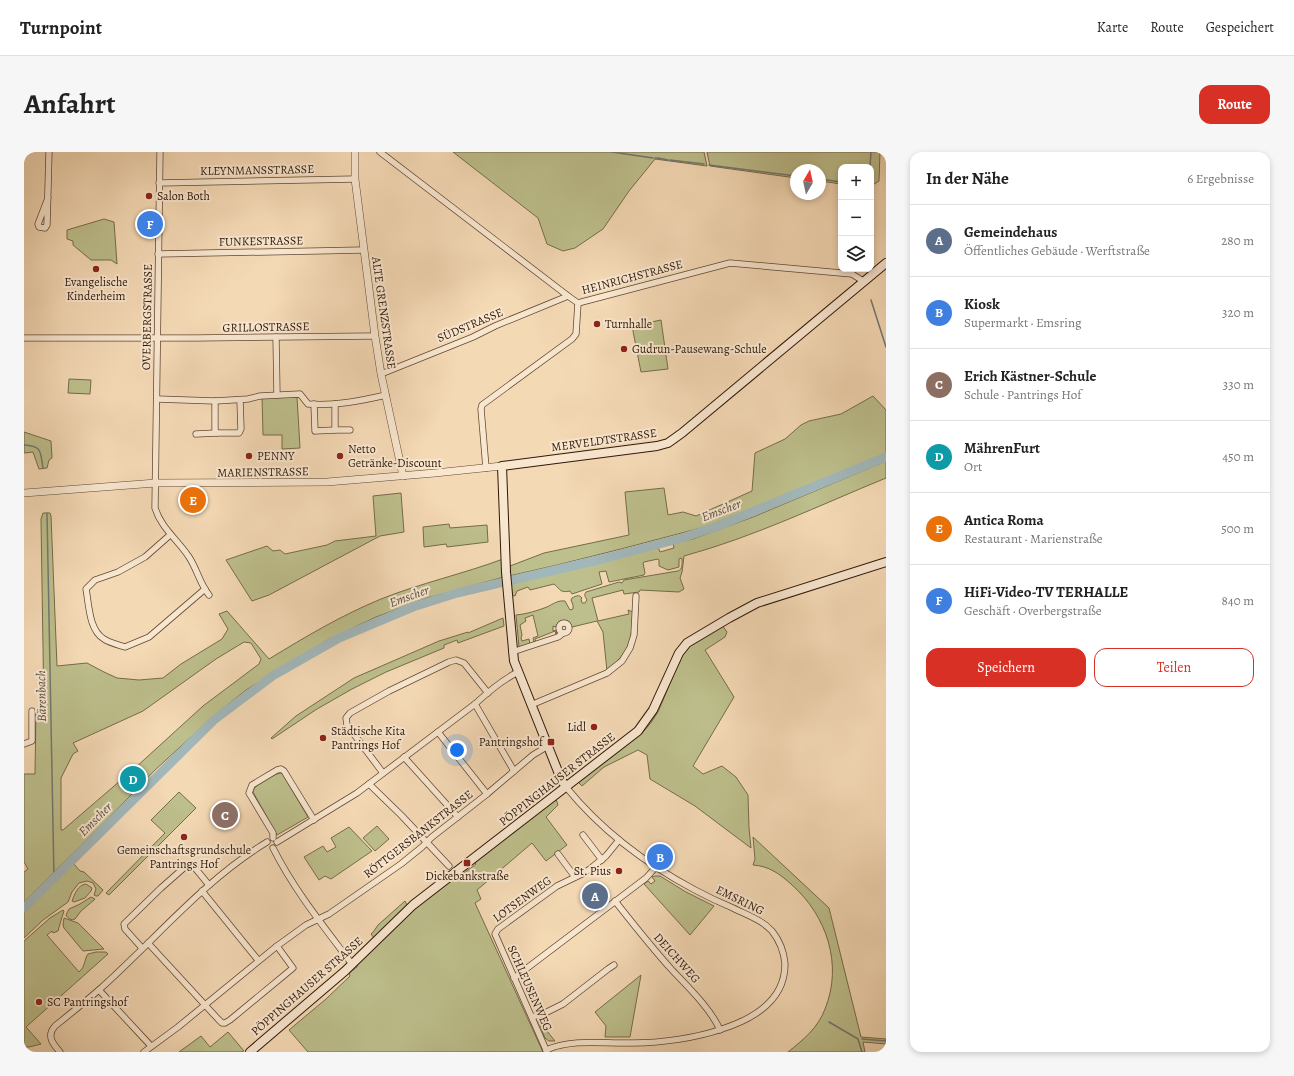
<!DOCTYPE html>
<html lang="de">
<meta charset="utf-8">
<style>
body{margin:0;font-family:Alegreya,serif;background:#f6f6f6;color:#222}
.controls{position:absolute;right:12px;top:12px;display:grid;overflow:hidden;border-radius:8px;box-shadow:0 2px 6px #0003}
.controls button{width:36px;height:36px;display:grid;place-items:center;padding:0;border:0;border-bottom:1px solid #e0e0e0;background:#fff;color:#222;font:20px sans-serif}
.compass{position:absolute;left:766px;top:12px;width:36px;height:36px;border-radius:50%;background:#fff;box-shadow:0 2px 6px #0003;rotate:9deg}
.you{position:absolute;left:433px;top:598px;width:14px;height:14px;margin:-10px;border:3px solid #fff;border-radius:50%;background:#1a73e8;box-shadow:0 0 0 6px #1a73e833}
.badge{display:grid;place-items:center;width:26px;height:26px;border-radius:50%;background:#d93025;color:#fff;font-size:13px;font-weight:700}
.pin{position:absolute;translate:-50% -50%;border:2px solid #fff;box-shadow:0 1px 4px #0006}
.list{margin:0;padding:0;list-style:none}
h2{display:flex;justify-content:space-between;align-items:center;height:52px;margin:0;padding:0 16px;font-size:17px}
h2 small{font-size:13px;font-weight:400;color:#767676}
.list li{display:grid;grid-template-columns:26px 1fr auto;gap:12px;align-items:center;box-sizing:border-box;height:72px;padding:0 16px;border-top:1px solid #e0e0e0}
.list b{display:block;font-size:15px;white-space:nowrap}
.list p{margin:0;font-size:13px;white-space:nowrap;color:#767676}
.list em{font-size:13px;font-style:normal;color:#767676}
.actions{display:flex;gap:8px;padding:12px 16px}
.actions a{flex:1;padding:9px 0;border:1px solid #d93025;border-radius:12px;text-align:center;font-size:14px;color:#d93025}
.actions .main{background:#d93025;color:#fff}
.icon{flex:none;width:22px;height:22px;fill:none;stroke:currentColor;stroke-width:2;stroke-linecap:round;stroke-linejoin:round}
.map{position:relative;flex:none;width:862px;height:900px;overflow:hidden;border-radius:12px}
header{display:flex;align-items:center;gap:24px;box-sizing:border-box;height:56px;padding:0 20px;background:#fff;border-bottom:1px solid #e0e0e0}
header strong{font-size:19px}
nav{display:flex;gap:22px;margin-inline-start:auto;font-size:14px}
.intro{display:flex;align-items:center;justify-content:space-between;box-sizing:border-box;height:96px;padding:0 24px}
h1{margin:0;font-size:28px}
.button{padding:10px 18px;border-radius:12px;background:#d93025;color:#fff;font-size:14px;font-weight:700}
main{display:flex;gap:24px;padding:0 24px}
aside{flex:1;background:#fff;border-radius:12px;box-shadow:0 2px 6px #0003}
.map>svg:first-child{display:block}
</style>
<header>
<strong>Turnpoint</strong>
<nav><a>Karte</a><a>Route</a><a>Gespeichert</a></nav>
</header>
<div class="intro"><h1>Anfahrt</h1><a class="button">Route</a></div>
<main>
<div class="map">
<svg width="862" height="900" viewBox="0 0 862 900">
<rect width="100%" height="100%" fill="#f4d9b5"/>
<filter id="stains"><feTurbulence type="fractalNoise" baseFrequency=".005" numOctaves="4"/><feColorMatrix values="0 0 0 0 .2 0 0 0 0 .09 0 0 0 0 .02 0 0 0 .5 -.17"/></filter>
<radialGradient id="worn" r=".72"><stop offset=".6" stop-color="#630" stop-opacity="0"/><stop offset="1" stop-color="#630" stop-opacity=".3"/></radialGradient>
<!-- green -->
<g fill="#bdbf8c" stroke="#766b4a" fill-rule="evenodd">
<path d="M429,0H680L683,14L631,7L605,39L579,77L551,96L539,99L523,92L514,66Z"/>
<path d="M683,0H856L855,29L847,34V15H817V32L796,29V18H772V26L686,14Z"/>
<path d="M80,67L90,70L93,112L87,108H67L49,93V89L43,87V78Z"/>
<path d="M637,168L644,217L617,220L608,174Z"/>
<path d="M45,227L67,228L66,242L44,241Z"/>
<path d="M849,244L862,258V302L766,341L684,374L597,397L533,413L485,424L484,414H486L520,401L605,383L601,340L640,336L644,363L659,360L672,364L728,339L731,301L761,287L777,273L785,269L817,262Z"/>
<path d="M238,245H273L276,296L258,297V283H239Z"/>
<path d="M0,280L27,289L28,306L25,308L23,316L15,317L9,300L0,301Z"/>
<path d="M862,309V326C796,353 730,385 660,404L658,420L656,426L660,437L655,440L616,438L615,440L600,442L599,438L568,446L574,469L605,462L604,458L609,460C608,489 606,499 583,519L579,480L573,469L548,475L544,469C538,467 534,469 532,475L529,474V479L533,478L532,482L531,479L511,487L512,490H510L509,486L514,484L509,463L501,466L502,469L496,473L498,483L497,486L498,489L505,487L506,492L495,495L492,463C503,462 512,459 523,455C529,452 534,448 541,449L546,458L549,457V453L547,448L548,446C552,444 555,442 558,446L557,447L558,451H561L563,448C562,445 559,444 562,440L595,430L598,431L600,428L654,419C659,417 658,412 658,407L657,406L655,407V415L644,418L635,414V408L634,407L620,410L619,411L621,421L620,423L585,430L582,419L575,420L578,432L548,442L546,439C536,441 537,438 530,432L506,438L504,435L493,439L491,444L487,443L485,431L634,395L636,400L650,396L649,391L669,387L729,365Z"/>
<path d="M377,341L380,380L356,384L245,443L228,449L202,408L243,394L249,399L256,398L261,402L303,393L311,389L352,384L349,344Z"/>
<path d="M19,361H26L27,364L33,514L63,511L80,520L93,526L115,528L139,526L157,512L198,487L204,477L195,462L203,459L245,507C281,485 318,463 357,447C397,431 439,422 479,407L480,425L403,446L352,465L305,487L254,518L222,538L191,563L131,618L81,670L0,750V720L4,717L0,710V622H11L12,560H20L17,367ZM220,490L227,491L237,507L235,512L179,554L111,616L39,678H37V626L49,602L54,599L49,591L119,559L192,507Z"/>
<path d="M425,372L426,376L463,373L464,390L423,395L422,392L400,395L399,375Z"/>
<path d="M479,466L480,474L434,491L433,488L420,493V496L362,520L328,537L293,557L248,587L247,586L272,564L330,526L415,489L444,480V481Z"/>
<path d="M698,473L703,480L701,485L681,498L710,545L669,614L679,622L698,614L712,625L724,643L725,676L727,696L671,654L626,627L623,603L614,598L580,615L558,634L554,630L617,582L626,572L634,560L660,498L664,494Z"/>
<path d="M257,621L259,623L284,665L253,683L229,640C230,632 249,622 257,621Z"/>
<path d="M155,640L172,656L85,743L82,741L141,681L127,668Z"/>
<path d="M532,647L534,653L522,665L543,693L522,709L508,691L453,738L457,747L451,751L519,900H284L265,878L302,847L325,825L326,824L325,821L333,815L334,810L387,759L430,726L434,727L436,724L452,712L451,711L458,704Z"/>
<path d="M353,674L365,687L351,699L339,686Z"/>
<path d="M325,675L348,699L307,727L301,724L295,728L280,705L299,694L303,700L312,695L307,686Z"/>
<path d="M729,685L805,756L837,885L862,887V892L839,890L841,900H764C779,888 794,876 801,857C819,813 803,764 768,733C756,722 745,714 729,713L731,707Z"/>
<path d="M49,711L56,719L60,720L79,738L74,744H72L70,743L72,737L69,731L63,729L55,731L48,740L44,750L19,768L0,786V760Z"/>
<path d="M631,724H636L662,740L690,754L666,783L620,732L624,729L627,732L631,729L628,725Z"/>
<path d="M62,732L68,736L67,739L61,746L50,750L48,749C51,741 54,733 62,732Z"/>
<path d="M67,745L71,747L70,748L57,759L51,767C48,769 43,766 42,763L45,757L56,752Z"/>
<path d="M381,749L383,753L350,786L347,782L350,779L354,773Z"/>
<path d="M39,758L40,759L38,765L34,779L29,781L28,779L23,783L55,820C62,814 60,807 64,802L72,800H82L84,802L2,875L17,892L5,895H0V789L26,766Z"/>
<path d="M40,766L54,771L80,797L59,799L40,776L39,773Z"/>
<path d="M617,823L606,885H581L582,874L571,860Z"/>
<path d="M518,864L523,869L520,871L525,878L523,879L531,889H525L521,886L514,869L515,866Z"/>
<path d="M204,880L220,899L218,900H155L177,884L186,895Z"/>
</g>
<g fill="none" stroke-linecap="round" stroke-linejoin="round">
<!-- stream -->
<g stroke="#747772" stroke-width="1.5">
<path d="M588,0L629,6"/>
<path d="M631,6H633"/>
<path d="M634,6L644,8"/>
<path d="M646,8L680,12"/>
<path d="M685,13L772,24"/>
<path d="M846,15L847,0"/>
<path d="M796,27L817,30"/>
<path d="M847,148L862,195"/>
<path d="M0,293C19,294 16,300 19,316"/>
<path d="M23,361L30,726"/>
<path d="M805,870L834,887L838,900"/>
<path d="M838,887L862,889"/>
</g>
<!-- river -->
<path stroke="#a2b7ba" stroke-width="9" d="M0,756L190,568L250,523L315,486L389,455L433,441L578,407L658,386L694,374L862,305"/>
<!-- minor casing -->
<g stroke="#614832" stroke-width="7">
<g id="minor">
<path d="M136,0L131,356C137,376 154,388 165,405C173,417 176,432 185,443"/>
<path d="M356,0L544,144L554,151L706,111L828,122L839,129"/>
<path d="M135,31L331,27"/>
<path d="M24,46L14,72L15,75L21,76L23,73L25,0"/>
<path d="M134,102L340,98"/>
<path d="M252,185L253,243"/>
<path d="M0,186H172L351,184"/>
<path d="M357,222L449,185L471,174L544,144"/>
<path d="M133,247L191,249L224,247L236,244L276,242L284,252C311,254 336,249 362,243"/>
<path d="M191,249V278L193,281H215L217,277L216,248"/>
<path d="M290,252L291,279L311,278V252"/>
<path d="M311,278H326"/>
<path d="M172,282L193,281"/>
<path d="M462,316L457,257L458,253L548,187L552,182L554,151"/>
<path d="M146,383L121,405L94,420L71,428L62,437C65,453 65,478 80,487C86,491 95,493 101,495L125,485L181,437"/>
<circle cx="540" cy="476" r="5"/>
<path d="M488,500L534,485L539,481"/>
<path d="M451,552L490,619"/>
<path d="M507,553L583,521L598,509L606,496L610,483L612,444"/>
<path d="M414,580L463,642"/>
<path d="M0,592L8,589V559"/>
<path d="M380,605L434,665"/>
<path d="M359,621L323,573L322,566L326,561L365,539L425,510L432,508L440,511L464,541"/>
<path d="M345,632L377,663L425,714"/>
<path d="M559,683L578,708"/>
<path d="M249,686V681L225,641L228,633L253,618L257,617L260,619L290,668"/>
<path d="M253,690L333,641L451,552C464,540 478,528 494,520"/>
<path d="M249,696C270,738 300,775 328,812"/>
<path d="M534,702L551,725"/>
<path d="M178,739L234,808"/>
<path d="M591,749C610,773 628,796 648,818C664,835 687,857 696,878"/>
<path d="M124,791L194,867L198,871H201L206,868L269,816L253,794"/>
<path d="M118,796L101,777L100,772L137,736L162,714L165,713L171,716L185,733"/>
<path d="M490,826L622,726L632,715"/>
<path d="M75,838L127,894"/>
<path d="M508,865L521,861L539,852L584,817L590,813"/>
<path d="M522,898C550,886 580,892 609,891C637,891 672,886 698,877C729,867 761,849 761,812C760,800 756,789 748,779C738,768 723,763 709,756C697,751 684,745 671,738C622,712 577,678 542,635"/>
<path d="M36,900C29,892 22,884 31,874C46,862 61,850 76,837C131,788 179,729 243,690"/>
<path d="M120,900L154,875L253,794L282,773L305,762L377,712L398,695L408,685L463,642L509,603L524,594"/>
<path d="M523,900L471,782L474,777L533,734L560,721L566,717L582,704L595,688"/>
</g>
</g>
<!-- tertiary casing -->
<g stroke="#614832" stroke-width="8">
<g id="tertiary">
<path d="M331,0V27L351,184L357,222L379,324"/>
<path d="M0,341L132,331L303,330L411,321L478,314"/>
</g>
</g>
<!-- secondary casing -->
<g stroke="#301707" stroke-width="10">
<g id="secondary">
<path d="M542,635L537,627L490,509L482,420L478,314L633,294L644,291L658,281L862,111"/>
<path d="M226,900L321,819L389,753L614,579L629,558L655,501L663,491L705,466L733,451L862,410"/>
</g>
</g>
<!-- minor -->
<use href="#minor" stroke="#f8e6cf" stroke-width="5.5"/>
<!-- tertiary -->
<use href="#tertiary" stroke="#f8e6cf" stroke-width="7"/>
<!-- secondary -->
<use href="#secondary" stroke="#f8e6cf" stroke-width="8"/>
</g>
<!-- markers -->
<g fill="#8f2418" stroke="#f8e6cf" stroke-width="1.5">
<circle cx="125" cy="44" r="4"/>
<circle cx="72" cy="117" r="4"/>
<circle cx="573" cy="172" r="4"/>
<circle cx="600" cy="197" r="4"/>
<circle cx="225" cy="304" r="4"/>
<circle cx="316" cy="304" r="4"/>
<circle cx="570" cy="575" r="4"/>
<circle cx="299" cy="586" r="4"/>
<rect x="523" y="586" width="8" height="8" rx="2"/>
<circle cx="160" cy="685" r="4"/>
<rect x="439" y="707" width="8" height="8" rx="2"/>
<circle cx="595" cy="719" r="4"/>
<circle cx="15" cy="850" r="4"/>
</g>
<g text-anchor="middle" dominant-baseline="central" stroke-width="4" stroke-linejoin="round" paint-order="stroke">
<!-- street labels -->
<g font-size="12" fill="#301707" stroke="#f8e6cf">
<text transform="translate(233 18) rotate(-1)">KLEYNMANSSTRASSE</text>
<text transform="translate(237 89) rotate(-1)">FUNKESTRASSE</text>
<text transform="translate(608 125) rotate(-15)">HEINRICHSTRASSE</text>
<text transform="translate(360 161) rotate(82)">ALTE GRENZSTRASSE</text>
<text transform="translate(123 165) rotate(-89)">OVERBERGSTRASSE</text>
<text transform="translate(446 173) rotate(-23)">SÜDSTRASSE</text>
<text transform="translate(242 175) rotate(-1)">GRILLOSTRASSE</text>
<text transform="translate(580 288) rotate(-8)">MERVELDTSTRASSE</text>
<text transform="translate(239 320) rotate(-1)">MARIENSTRASSE</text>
<text transform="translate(533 627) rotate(-38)">PÖPPINGHAUSER STRASSE</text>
<text transform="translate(394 682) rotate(-38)">RÖTTGERSBANKSTRASSE</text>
<text transform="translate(498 747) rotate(-36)">LOTSENWEG</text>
<text transform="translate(716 748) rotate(26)">EMSRING</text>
<text transform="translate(653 806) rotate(48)">DEICHWEG</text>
<text transform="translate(283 834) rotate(-41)">PÖPPINGHAUSER STRASSE</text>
<text transform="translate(506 836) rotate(66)">SCHLEUSENWEG</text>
</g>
<!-- poi labels -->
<g font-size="12" fill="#301707" stroke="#f8e6cf" text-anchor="start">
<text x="133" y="44">Salon Both</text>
<text x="72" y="130" text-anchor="middle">Evangelische<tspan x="72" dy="14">Kinderheim</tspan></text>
<text x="581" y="172">Turnhalle</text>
<text x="608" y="197">Gudrun-Pausewang-Schule</text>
<text x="324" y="297">Netto<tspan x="324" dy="14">Getränke-Discount</tspan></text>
<text x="233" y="304">PENNY</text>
<text x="562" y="575" text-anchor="end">Lidl</text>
<text x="307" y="579">Städtische Kita<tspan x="307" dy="14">Pantrings Hof</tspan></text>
<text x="519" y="590" text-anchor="end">Pantringshof</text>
<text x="160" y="698" text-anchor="middle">Gemeinschaftsgrundschule<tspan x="160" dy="14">Pantrings Hof</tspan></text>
<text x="587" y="719" text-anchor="end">St. Pius</text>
<text x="443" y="724" text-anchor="middle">Dickebankstraße</text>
<text x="23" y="850">SC Pantringshof</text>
</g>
<!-- water labels -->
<g font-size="13" font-style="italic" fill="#584f46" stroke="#f8e6cf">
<text transform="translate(697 358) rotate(-21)">Emscher</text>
<text transform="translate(385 444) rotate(-20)">Emscher</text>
<text transform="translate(17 544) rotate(-91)">Bärenbach</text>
<text transform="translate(71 667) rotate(-45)">Emscher</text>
</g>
</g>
<rect width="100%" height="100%" filter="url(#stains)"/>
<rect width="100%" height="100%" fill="url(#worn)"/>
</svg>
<div class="controls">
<button>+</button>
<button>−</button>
<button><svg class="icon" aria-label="layers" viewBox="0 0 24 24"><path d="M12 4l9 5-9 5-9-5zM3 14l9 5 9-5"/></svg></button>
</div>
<svg class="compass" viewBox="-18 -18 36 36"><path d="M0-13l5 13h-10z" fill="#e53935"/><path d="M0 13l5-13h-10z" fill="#767676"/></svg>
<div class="you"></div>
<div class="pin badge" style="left:571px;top:744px;background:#5c6f8a">A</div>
<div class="pin badge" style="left:636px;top:705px;background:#3f7fe0">B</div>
<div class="pin badge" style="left:201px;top:663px;background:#8d6e63">C</div>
<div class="pin badge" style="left:109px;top:627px;background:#0f9aa8">D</div>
<div class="pin badge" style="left:169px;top:348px;background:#e8710a">E</div>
<div class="pin badge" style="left:126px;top:72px;background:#3f7fe0">F</div>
</div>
<aside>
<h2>In der Nähe<small>6 Ergebnisse</small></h2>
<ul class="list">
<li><span class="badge" style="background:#5c6f8a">A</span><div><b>Gemeindehaus</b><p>Öffentliches Gebäude · Werftstraße</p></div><em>280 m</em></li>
<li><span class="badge" style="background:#3f7fe0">B</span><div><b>Kiosk</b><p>Supermarkt · Emsring</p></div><em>320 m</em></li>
<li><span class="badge" style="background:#8d6e63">C</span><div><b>Erich Kästner-Schule</b><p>Schule · Pantrings Hof</p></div><em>330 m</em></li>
<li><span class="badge" style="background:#0f9aa8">D</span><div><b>MährenFurt</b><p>Ort</p></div><em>450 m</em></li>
<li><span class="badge" style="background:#e8710a">E</span><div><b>Antica Roma</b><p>Restaurant · Marienstraße</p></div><em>500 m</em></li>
<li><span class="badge" style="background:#3f7fe0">F</span><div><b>HiFi-Video-TV TERHALLE</b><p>Geschäft · Overbergstraße</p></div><em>840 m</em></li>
</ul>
<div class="actions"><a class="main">Speichern</a><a>Teilen</a></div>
</aside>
</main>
